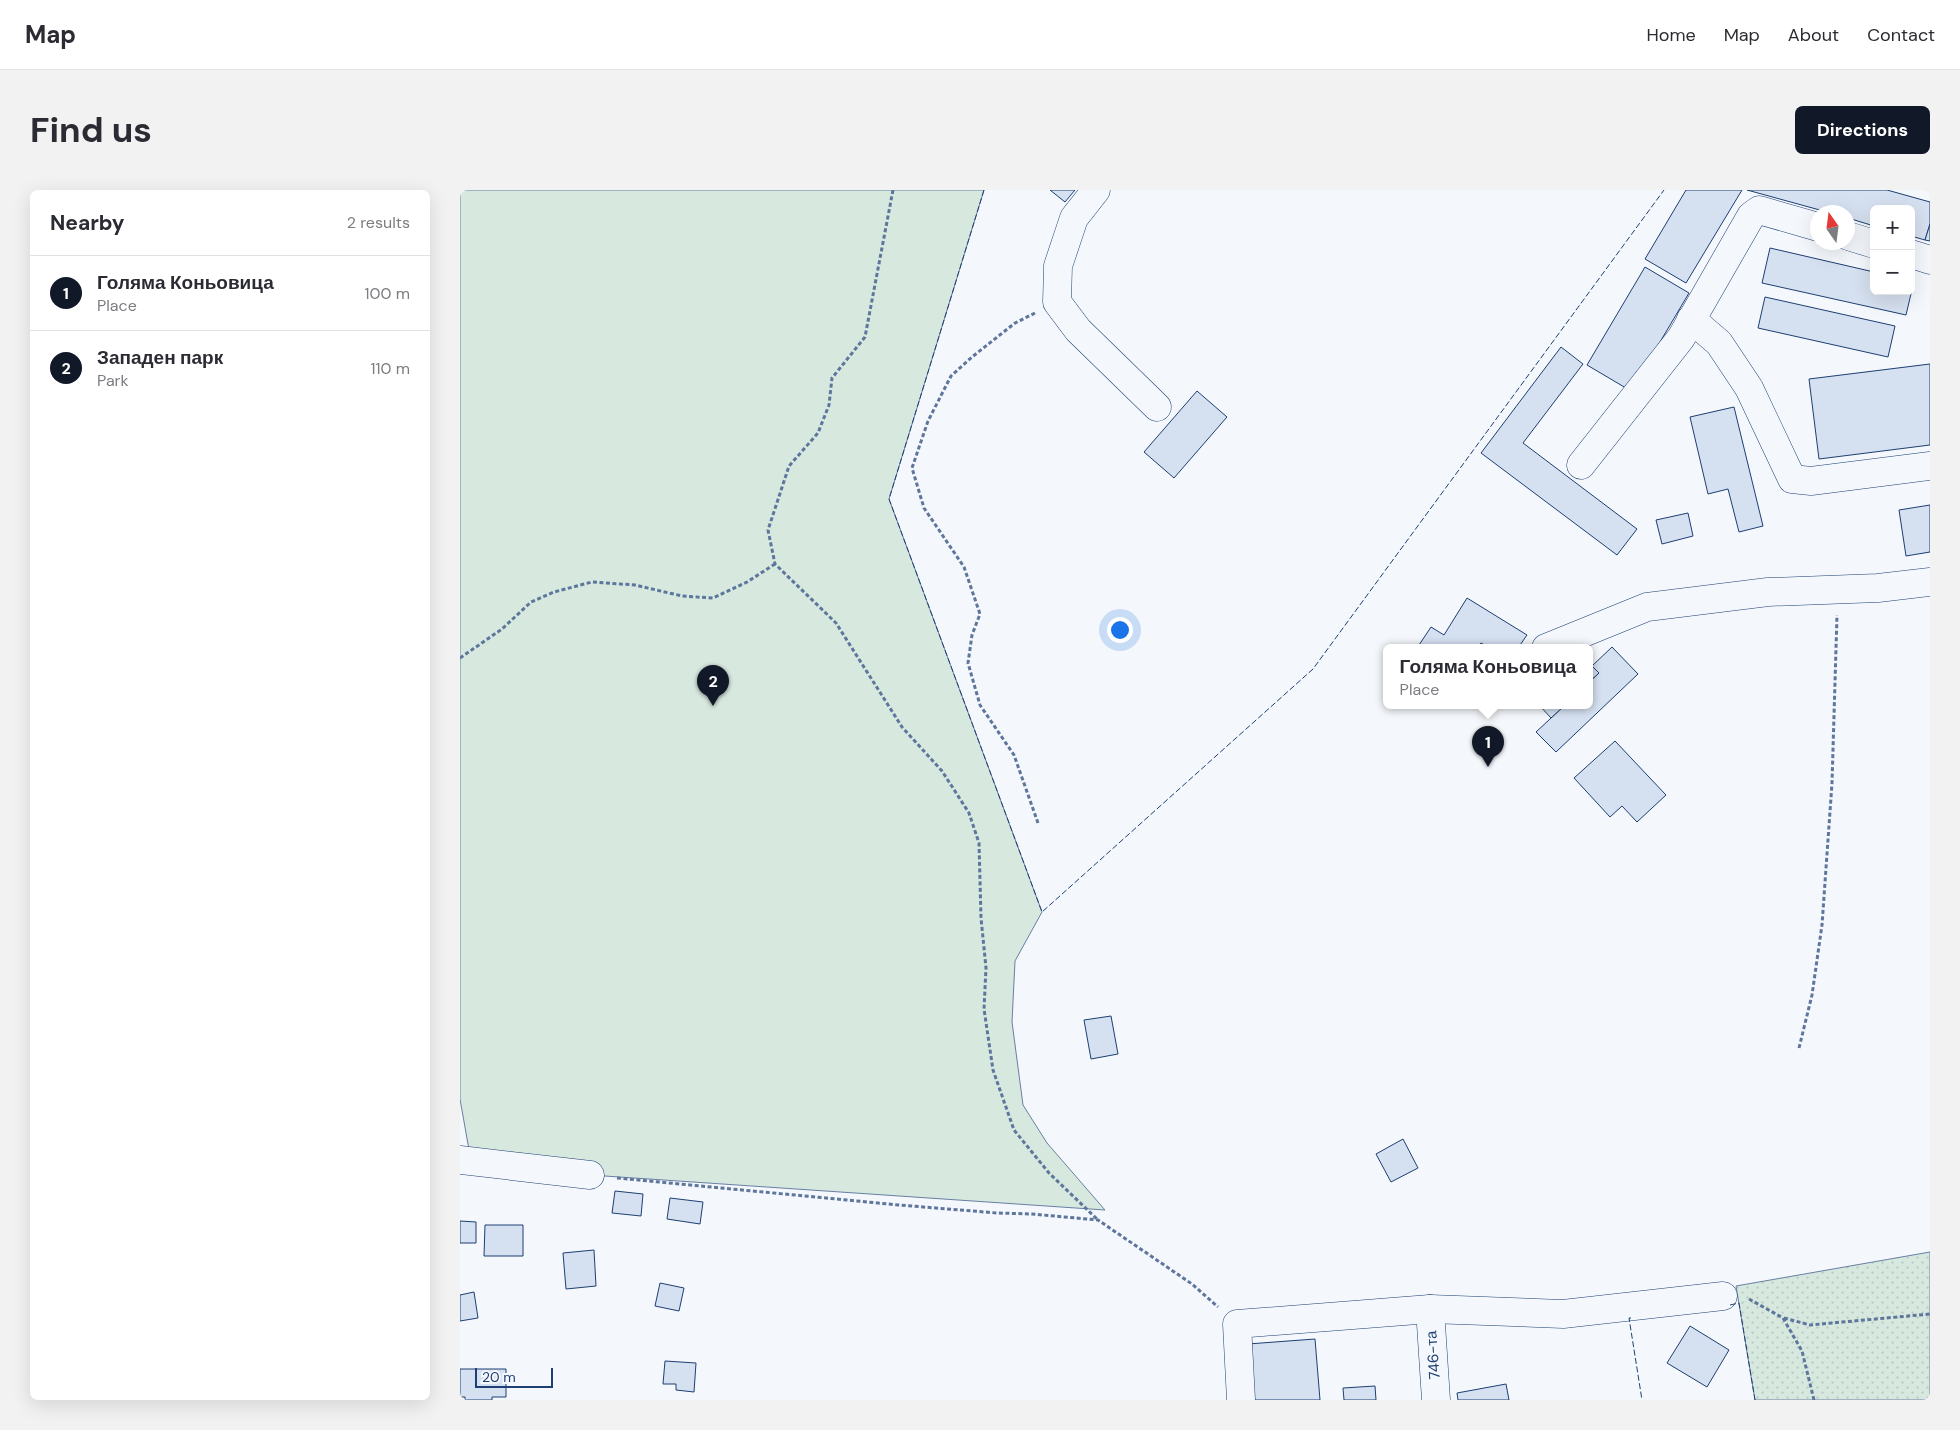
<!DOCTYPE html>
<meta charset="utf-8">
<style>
body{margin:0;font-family:"DM Sans",sans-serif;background:#f2f2f3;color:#2b2b33}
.controls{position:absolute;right:15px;top:15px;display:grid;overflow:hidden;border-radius:8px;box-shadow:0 5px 20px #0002}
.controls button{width:45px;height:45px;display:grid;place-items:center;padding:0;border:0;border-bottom:1px solid #e1e1e2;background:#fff;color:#2b2b33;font:25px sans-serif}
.compass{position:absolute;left:1350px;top:15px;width:45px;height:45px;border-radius:50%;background:#fff;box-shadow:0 5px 20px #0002;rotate:346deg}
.scale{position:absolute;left:15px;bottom:12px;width:78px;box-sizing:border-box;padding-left:5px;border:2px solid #1d3f73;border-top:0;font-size:14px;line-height:18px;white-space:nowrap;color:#1d3f73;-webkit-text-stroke:4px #f4f7fb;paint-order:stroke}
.you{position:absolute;left:659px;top:439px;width:18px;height:18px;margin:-12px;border:4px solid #fff;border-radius:50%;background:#1a73e8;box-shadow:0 0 0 8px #1a73e833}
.badge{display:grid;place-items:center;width:32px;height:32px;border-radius:50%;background:#111827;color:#fff;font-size:16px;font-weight:700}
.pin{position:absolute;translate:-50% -41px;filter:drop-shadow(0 1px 2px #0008)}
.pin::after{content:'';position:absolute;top:26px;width:18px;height:15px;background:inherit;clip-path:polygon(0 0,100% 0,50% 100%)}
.popup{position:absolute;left:923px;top:454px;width:210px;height:65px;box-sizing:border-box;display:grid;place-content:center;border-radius:8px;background:#fff;filter:drop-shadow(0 1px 4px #0005);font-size:16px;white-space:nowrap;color:#7c7c81}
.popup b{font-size:19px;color:#2b2b33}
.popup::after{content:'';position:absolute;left:50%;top:100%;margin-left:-10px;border:10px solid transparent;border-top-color:#fff}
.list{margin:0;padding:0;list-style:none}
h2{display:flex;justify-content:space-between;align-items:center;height:65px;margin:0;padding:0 20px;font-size:21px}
h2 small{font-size:16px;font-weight:400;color:#7c7c81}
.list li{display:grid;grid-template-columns:32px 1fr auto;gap:15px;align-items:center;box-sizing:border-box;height:75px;padding:0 20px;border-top:1px solid #e1e1e2}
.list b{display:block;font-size:19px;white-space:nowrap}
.list p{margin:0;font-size:16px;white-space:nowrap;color:#7c7c81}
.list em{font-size:16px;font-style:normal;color:#7c7c81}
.map{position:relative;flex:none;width:1470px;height:1210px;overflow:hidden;border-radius:8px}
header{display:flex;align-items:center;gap:30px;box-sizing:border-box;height:70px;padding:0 25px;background:#fff;border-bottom:1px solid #e1e1e2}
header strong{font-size:24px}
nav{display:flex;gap:28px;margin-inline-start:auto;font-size:18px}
.intro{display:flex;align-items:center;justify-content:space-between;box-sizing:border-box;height:120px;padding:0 30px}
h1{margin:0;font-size:35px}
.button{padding:12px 22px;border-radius:8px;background:#111827;color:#fff;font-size:18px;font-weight:700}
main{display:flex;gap:30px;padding:0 30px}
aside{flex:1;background:#fff;border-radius:8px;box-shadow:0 5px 20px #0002}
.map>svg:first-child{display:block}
</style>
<header>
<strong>Map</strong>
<nav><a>Home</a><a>Map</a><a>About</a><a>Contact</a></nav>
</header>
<div class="intro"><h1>Find us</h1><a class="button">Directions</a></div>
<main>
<aside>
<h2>Nearby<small>2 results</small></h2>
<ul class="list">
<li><span class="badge">1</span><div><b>Голяма Коньовица</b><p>Place</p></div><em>100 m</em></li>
<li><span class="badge">2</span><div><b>Западен парк</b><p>Park</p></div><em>110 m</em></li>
</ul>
</aside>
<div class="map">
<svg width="1470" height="1210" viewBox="0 0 1470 1210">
<defs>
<pattern id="grass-dots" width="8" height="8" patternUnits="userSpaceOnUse" patternTransform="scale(1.25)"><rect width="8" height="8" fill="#d7e8df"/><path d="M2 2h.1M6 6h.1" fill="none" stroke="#b8c8c3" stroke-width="1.8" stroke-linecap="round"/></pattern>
</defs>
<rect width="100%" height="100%" fill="#f4f7fb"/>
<!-- grass -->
<path fill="url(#grass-dots)" stroke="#687fa3" d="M1470,1062V1210H1295L1276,1096Z"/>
<!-- green -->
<path fill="#d7e8df" stroke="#687fa3" d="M0,0H524L429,309L582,722L555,771L552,832L563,915L587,953L645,1020L130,985L11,971L0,909Z"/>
<!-- building -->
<g fill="#d5e0f0" stroke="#1d3f73">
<path d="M590,0H615L605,12Z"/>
<path d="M1226,0H1282L1226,93L1185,69Z"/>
<path d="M1287,0H1427L1470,12V34L1465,50L1451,46V19H1414V36L1388,28V22H1367Z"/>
<path d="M1470,34V51L1465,50Z"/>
<path d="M1310,58L1414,82V101H1451V90L1454,91L1446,125L1302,93Z"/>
<path d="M1185,77L1229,103L1171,201L1127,175Z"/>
<path d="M1305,107L1435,136L1428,167L1298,138Z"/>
<path d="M1101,157L1123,174L1063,253L1177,339L1157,365L1021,263Z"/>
<path d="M1470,174V255L1359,269L1349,189Z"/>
<path d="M737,201L767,227L714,288L684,262Z"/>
<path d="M1274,217L1303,336L1279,342L1268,299L1248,304L1230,227Z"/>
<path d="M1470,315V362L1446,366L1439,320Z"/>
<path d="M1228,323L1233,346L1202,354L1196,330Z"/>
<path d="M1007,408L1067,445L1058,458H1030L1021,453L1017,458H957L971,437L984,445Z"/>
<path d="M1152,457L1178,484L1096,562L1076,542L1104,516H1129V492L1139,483L1132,476Z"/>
<path d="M1129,473L1139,483L1129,492Z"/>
<path d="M1080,516H1104L1091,528Z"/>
<path d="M1155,551L1206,605L1177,632L1162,616L1150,627L1114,588Z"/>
<path d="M651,826L658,864L631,869L624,830Z"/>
<path d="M943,949L958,978L931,992L916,964Z"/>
<path d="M155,1001L183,1004L181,1026L152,1023Z"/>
<path d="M210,1008L243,1012L240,1034L207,1029Z"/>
<path d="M0,1031L16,1032V1053H0Z"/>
<path d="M25,1035H63V1066H24Z"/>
<path d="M134,1060L136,1096L106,1099L103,1063Z"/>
<path d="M200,1093L224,1098L219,1121L195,1116Z"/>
<path d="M14,1102L18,1128L0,1131V1105Z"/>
<path d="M1230,1136L1269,1160L1247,1197L1207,1173Z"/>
<path d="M855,1149L860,1210H792L788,1154Z"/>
<path d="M205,1171L236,1173L234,1202L216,1200V1194H203Z"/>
<path d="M0,1179H46V1207H32V1210H5V1207H0Z"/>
<path d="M1046,1194L1049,1210H998L997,1203Z"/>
<path d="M915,1196L916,1210H884L883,1198Z"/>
</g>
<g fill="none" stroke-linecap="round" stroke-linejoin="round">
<!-- minor casing -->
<g stroke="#1d3f73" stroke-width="29">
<g id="minor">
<path d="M636,0L614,28L598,76L597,112L618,140L697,217"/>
<path d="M1388,46L1414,54"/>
<path d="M1451,64L1470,70"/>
<path d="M1231,129L1259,153L1289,198L1332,289L1351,291L1470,276"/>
<path d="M1121,275L1221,148L1291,26L1299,20L1358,37"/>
<path d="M1086,458L1187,417L1308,402L1418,398L1470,392"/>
<path d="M0,970L130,985"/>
<path d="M970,1119L976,1210"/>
<path d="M781,1210L777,1134L970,1119L1103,1124L1263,1106"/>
</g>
</g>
<!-- path -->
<g stroke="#5e769c" stroke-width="3" stroke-dasharray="4 2.5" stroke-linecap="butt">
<path d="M433,0L405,147L372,188L369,215L358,243L329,276L308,340L315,374L376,433L442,537L482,581L509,623L519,653L521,728L526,778L524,819L533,880L554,940L589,983L638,1030"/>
<path d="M575,123L555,133L512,167L491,186L468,231L452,278L464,318L504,377L520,424L512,445L508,473L520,515L554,565L578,633"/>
<path d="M0,468L42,439L71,412L94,402L132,392L175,395L222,406L253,408L287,392L315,374"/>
<path d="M1339,858L1352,805L1362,735L1372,593L1377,425"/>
<path d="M157,988L439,1015L537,1023L572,1024L638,1030L732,1094L758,1117"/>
<path d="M1289,1109L1323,1128L1342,1161L1354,1210"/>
<path d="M1324,1128L1350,1135L1470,1124"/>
</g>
<!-- minor -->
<use href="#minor" stroke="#f4f7fb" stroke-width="28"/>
<!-- fence -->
<g stroke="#1d3f73" stroke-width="1" stroke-dasharray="6 2.5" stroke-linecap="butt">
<path d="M524,0L429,309L582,722L853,479L1204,0"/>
<path d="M1270,1115L1279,1113L1295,1210"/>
<path d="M1171,1128H1169L1182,1210"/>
</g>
</g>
<g text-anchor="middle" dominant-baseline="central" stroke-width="4" stroke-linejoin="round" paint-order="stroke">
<!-- street labels -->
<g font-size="15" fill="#1d3f73" stroke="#f4f7fb">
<text transform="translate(973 1165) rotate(-94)">746-та</text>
</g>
</g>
</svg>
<div class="controls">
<button>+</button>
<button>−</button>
</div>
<svg class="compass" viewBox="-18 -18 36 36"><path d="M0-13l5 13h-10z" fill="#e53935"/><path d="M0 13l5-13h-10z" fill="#7c7c81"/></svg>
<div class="scale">20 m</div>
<div class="you"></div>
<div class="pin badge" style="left:1028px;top:577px">1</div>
<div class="popup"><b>Голяма Коньовица</b>Place</div>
<div class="pin badge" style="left:253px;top:516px">2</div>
</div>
</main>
